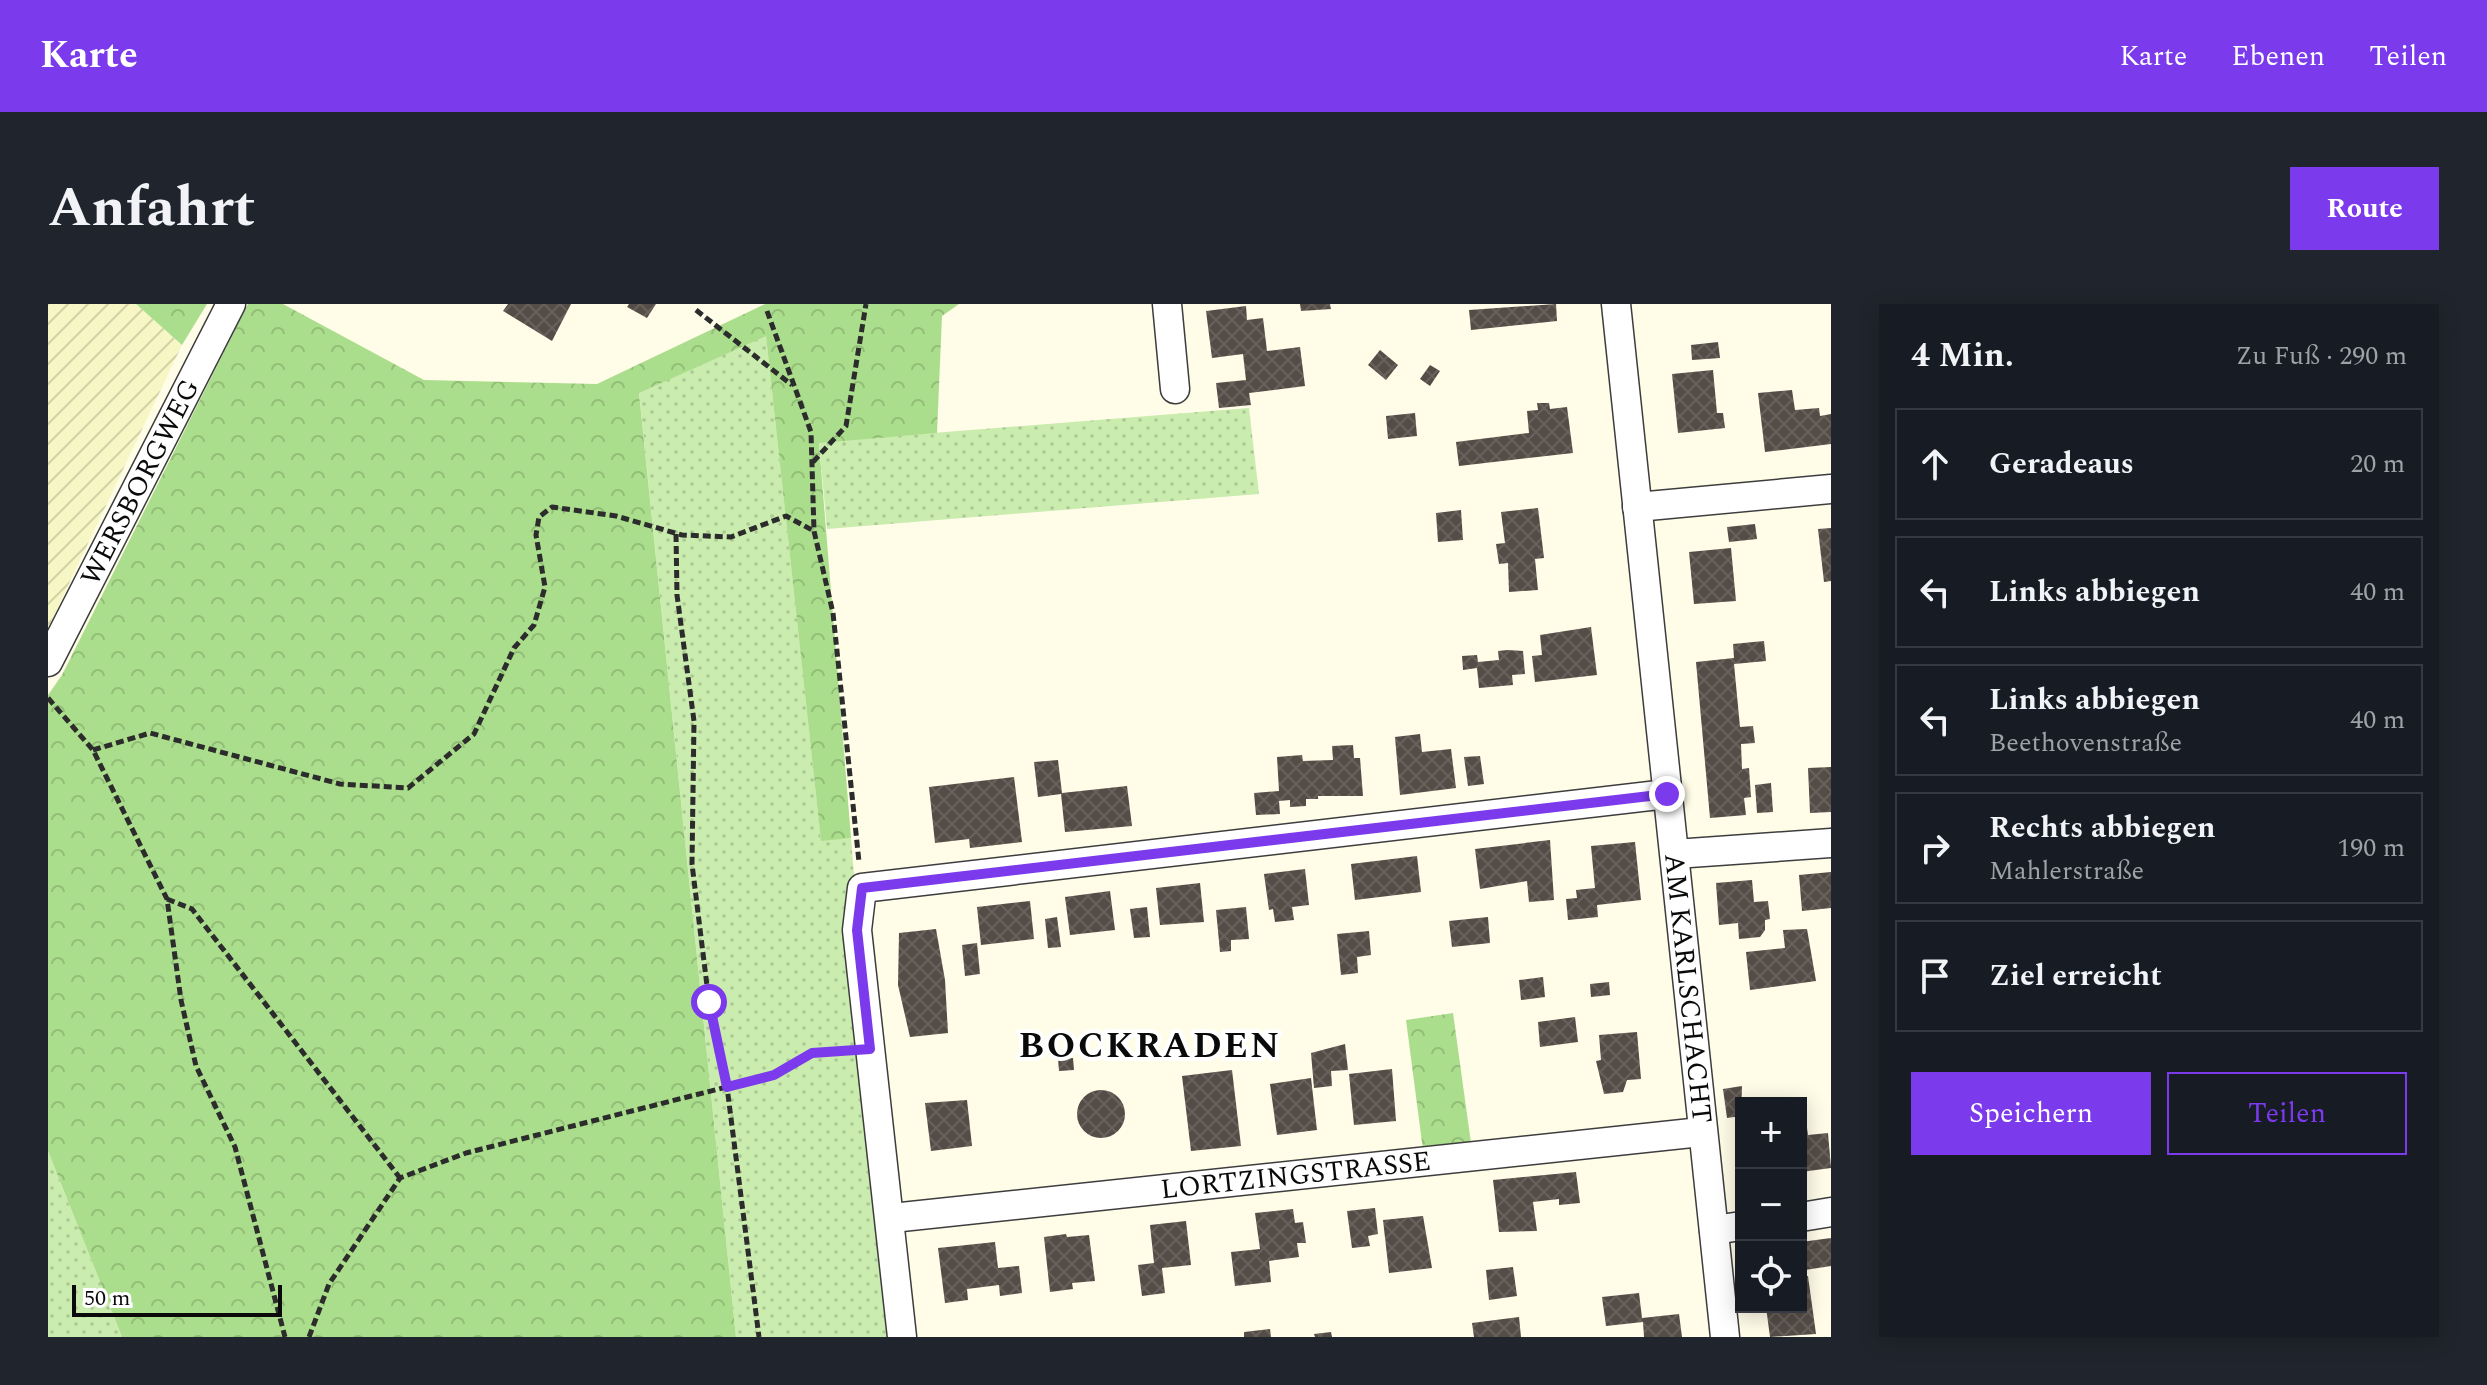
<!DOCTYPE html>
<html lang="de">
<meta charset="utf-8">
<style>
body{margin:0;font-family:Spectral,serif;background:#20242c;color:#f1f3f6}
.controls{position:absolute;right:24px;bottom:24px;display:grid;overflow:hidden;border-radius:0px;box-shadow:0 4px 20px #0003}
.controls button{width:72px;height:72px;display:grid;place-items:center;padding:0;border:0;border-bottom:2px solid #363941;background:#171b24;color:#f1f3f6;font:40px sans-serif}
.scale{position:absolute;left:24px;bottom:20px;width:210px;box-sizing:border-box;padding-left:8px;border:4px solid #0a0a0a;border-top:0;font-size:22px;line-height:28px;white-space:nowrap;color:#0a0a0a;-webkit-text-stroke:6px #fff;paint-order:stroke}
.stop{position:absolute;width:24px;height:24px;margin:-18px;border:6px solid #7c3aed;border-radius:50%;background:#fff}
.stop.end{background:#7c3aed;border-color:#fff;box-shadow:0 2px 8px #0008}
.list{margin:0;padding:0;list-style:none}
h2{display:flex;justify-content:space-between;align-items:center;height:104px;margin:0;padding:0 32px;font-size:34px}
h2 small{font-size:26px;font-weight:400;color:#9ea1a6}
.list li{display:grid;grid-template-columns:52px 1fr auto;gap:24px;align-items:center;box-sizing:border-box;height:112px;margin:0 16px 16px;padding:0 16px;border:2px solid #363941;border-radius:0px}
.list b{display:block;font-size:30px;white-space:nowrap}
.list p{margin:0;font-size:26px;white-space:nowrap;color:#9ea1a6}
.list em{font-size:26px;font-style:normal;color:#9ea1a6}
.actions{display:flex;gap:16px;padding:24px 32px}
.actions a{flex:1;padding:18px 0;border:2px solid #7c3aed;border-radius:0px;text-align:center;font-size:28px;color:#7c3aed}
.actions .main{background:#7c3aed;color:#fff}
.icon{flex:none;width:44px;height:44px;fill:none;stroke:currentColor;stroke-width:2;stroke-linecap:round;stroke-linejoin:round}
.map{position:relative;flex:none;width:1783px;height:1033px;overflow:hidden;border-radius:0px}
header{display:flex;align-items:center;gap:48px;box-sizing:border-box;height:112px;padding:0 40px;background:#7c3aed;color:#fff}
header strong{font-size:38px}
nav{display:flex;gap:44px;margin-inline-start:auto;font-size:28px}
.intro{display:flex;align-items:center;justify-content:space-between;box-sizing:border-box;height:192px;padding:0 48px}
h1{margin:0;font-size:56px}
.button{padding:20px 36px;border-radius:0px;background:#7c3aed;color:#fff;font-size:28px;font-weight:700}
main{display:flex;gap:48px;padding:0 48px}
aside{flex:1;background:#171b24;border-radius:0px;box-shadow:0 4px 20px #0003}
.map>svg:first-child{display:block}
</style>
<header>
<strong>Karte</strong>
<nav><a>Karte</a><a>Ebenen</a><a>Teilen</a></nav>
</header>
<div class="intro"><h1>Anfahrt</h1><a class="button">Route</a></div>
<main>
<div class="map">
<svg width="1783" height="1033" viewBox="0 0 1783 1033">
<defs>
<pattern id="farmland-furrows" width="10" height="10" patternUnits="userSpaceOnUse" patternTransform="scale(2)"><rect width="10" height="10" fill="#f7f7c5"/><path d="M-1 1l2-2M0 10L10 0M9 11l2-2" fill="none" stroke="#d2d2a8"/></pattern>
<pattern id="grass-dots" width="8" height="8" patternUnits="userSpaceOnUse" patternTransform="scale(2)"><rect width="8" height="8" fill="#caecae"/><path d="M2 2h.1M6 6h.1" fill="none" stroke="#acc994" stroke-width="1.8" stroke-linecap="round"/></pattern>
<pattern id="forest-crowns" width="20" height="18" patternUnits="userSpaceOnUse" patternTransform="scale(2)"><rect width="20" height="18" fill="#abde8c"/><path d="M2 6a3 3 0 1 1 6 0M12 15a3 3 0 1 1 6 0" fill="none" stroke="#92bd77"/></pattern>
<pattern id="building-cross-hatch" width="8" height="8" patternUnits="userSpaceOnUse" patternTransform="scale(2)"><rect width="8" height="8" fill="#544c46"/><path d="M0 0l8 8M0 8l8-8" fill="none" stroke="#68615c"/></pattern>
</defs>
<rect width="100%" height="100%" fill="#fffce8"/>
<!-- farmland -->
<path fill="url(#farmland-furrows)" d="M0,0H88L134,41L0,324Z"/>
<!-- grass -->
<g fill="url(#grass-dots)">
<path d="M718,31L773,536L803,534L842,1033H688L591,88Z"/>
<path d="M1201,104L1211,190L779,225L771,138Z"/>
<path d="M0,847L74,1033H0Z"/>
</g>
<!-- forest -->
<g fill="url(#forest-crowns)">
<path d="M88,0H159L134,41Z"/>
<path d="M200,0H235L376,76L549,80L717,0H911L894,12L889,129L771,139L803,534L773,537L718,32L591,89L688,1033H74L0,847V391L14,371Z"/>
<path d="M1405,709L1423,839L1375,846L1358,716Z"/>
</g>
<!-- building -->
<g fill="url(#building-cross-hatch)">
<path d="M460,0H523L504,37L455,7Z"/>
<path d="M581,0H608L599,14L579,3Z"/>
<path d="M1252,0H1282L1283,5L1253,7Z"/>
<path d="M1508,0L1509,17L1423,26L1421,6Z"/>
<path d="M1198,2L1199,16L1215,14L1219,47L1252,43L1257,82L1201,89L1203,101L1171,104L1168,79L1198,76L1195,50L1164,54L1158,7Z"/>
<path d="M1670,38L1672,54L1644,56L1643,41Z"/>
<path d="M1332,46L1350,61L1338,76L1320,61Z"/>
<path d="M1382,61L1392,67L1382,82L1372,75Z"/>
<path d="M1665,66L1669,109H1675L1677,124L1630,129L1624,70Z"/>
<path d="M1744,86L1747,106L1771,104L1772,112L1783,110V140L1717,148L1710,89Z"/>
<path d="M1489,99H1501L1502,105L1519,103L1525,149L1411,162L1408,138L1481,129L1479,107L1490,106Z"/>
<path d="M1367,109L1369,132L1340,135L1338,112Z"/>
<path d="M1490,204L1496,254L1487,255L1490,286L1461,288L1460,259L1451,260L1448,240L1457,239L1453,208Z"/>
<path d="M1413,206L1415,236L1390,238L1388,209Z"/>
<path d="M1707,220L1709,235L1681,238L1679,223Z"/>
<path d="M1783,224V277L1776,278L1770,225Z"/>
<path d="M1683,244L1688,297L1646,300L1641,248Z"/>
<path d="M1543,323L1549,371L1487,378L1484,352L1494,351L1492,331Z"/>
<path d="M1716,337L1718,357L1686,360L1692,423L1705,422L1707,439L1693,440L1694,465L1701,464L1703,493L1696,494L1698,511L1662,514L1648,358L1686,354L1685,340Z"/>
<path d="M1460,346L1475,347L1477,370L1464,371L1465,381L1431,384L1429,364L1415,366L1414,352L1429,351L1430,358L1451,356L1450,347Z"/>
<path d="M1372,430L1374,448L1403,445L1408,484L1352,491L1347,433Z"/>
<path d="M1305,441L1306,454H1312L1315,492H1270V495H1258V502L1242,503V496L1231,497L1232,510L1208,511L1206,489L1231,487L1229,453L1254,451L1255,457L1285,456L1284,442Z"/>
<path d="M1432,452L1436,480L1420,482L1416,453Z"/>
<path d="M1010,456L1014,489L1079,482L1084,522L1017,528L1013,490L990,493L986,458Z"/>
<path d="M1783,463V508L1762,509L1760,464Z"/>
<path d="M966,473L974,538L922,544L921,535L887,539L881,483Z"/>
<path d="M1723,479L1725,508L1709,509L1707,481Z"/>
<path d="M1502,536L1506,596L1481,598L1479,577L1432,585L1427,545Z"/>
<path d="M1587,538L1593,596L1549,601L1550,613L1520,616L1518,595L1529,594L1528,586L1547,584L1543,542Z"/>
<path d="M1369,552L1373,588L1307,596L1303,560Z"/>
<path d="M1257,565L1261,601L1244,603L1246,616L1227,618L1225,605L1221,606L1216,570Z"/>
<path d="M1783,568V604L1754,607L1751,571Z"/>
<path d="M1704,576L1706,598L1720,597L1722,615L1717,616V626L1712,633L1691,635L1690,619L1671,621L1668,579Z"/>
<path d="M1152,579L1156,618L1112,621L1108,584Z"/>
<path d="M1062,587L1067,626L1022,631L1017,593Z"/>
<path d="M982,597L986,635L933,641L929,603Z"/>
<path d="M1099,603L1102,633L1086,634L1082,605Z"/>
<path d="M1198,603L1201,635L1183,636V647L1172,648L1168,606Z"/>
<path d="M1009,613L1013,643L1000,644L997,615Z"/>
<path d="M1440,613L1442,639L1404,643L1401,617Z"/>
<path d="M888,625L897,676L900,729L862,733L850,681L851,629Z"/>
<path d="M1759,625L1768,677L1702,686L1698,648L1737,644L1735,626Z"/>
<path d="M1321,627L1323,651L1309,653L1310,669L1293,671L1289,630Z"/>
<path d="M929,639L932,670L917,672L914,641Z"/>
<path d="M1495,673L1497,693L1473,696L1471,676Z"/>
<path d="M1561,678L1562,691L1543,693L1542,680Z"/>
<path d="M1527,713L1530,738L1492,743L1490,718Z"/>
<path d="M1589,728L1593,775L1579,776L1575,788L1556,790L1548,757L1553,756L1551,731Z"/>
<path d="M1297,740L1300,766L1283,767L1284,782L1266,784L1263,749Z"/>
<path d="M1025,754L1026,766L1011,767L1010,755Z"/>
<path d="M1344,765L1348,817L1306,821L1301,770Z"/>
<path d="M1184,766L1193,842L1143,847L1134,772Z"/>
<path d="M1263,774L1269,826L1229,831L1222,780Z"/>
<path d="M1694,782L1693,812L1679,814L1675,785Z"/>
<circle cx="1053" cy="810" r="24"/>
<path d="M919,796L924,842L883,847L877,799Z"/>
<path d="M1753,810H1757L1760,831L1780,829L1783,864L1753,868Z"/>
<path d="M1528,868L1532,899L1511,901V895L1485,898L1489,927L1451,928L1445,876Z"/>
<path d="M1327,904L1330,930L1320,932L1322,942L1304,944L1299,907Z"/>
<path d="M1245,905L1247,919L1255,918L1258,939H1249L1251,953L1221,957L1223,978L1187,982L1183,948L1212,945L1207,909Z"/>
<path d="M1375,912L1384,964L1341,969L1335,916Z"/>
<path d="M1138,917L1143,961L1114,964L1117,989L1094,992L1090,961L1106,959L1102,921Z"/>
<path d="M1018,930L1019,933L1041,931L1047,977L1024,979L1025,985L1002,988L996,933Z"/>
<path d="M1783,934V962L1757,966L1753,938Z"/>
<path d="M947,938L950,964L971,962L974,989L952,992L951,981L919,985L920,996L897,999L890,944Z"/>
<path d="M1465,963L1469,992L1441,996L1438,966Z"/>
<path d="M1760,972L1768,1030L1722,1033L1718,1003H1753V973Z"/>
<path d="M1591,989L1594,1014L1631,1010L1634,1033H1596L1595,1018L1558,1022L1554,993Z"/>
<path d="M1471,1013L1473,1033H1426L1424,1019Z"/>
<path d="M1222,1025L1223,1033H1196V1028Z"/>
<path d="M1283,1028L1284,1033H1267L1266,1030Z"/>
</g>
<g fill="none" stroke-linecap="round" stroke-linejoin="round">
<!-- street casing -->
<g stroke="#3d3d3d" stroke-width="31">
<g id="street">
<path d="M1119,0L1127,85"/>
<path id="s1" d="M1568,0L1677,1033"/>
<path d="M1589,203L1783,185"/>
<path id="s2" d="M0,358L183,0"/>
<path d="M1627,550L1783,539"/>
<path d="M1753,913L1783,908"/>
<path id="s3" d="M844,914L1653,828"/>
<path d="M1666,926L1693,922"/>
<path d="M854,1033L809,626L814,584L1619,490"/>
</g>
</g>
<!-- path -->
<g stroke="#2c2c2c" stroke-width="5" stroke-dasharray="8 4" stroke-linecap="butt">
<path d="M648,6L744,81"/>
<path d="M719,7L763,128L766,227L785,309L811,558"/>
<path d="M765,158L798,122L818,0"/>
<path d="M628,230L629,291L646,417L644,560L661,698L679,783L711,1033"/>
<path d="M0,394L45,446L119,595L133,696L148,762L187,843L237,1033"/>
<path d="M45,446L102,429L292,480L360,484L426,430L466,344L486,321L497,283L488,231L491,213L504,203L568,212L634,231L683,233L738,212L766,227"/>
<path d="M119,595L144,605L352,874"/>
<path d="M261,1033L281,980L352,874L418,849L726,771L764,749L797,748"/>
</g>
<!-- street -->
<use href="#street" stroke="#fff" stroke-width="28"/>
</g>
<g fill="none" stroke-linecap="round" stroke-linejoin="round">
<!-- route -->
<path stroke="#7c3aed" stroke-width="10" d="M661,698L679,783L726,771L764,749L822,745L809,626L814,584L1619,490"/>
</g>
<g text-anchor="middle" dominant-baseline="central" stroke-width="8" stroke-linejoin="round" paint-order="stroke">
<!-- street labels -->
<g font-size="28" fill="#0a0a0a" stroke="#fff">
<text stroke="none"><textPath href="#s2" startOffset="202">WERSBORGWEG</textPath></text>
<text stroke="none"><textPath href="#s1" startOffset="688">AM KARLSCHACHT</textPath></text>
<text stroke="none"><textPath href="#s3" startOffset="406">LORTZINGSTRASSE</textPath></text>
</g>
<!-- district labels -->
<g font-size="36" font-weight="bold" letter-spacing="2" fill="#0a0a0a" stroke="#fff">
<text x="1102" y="742">BOCKRADEN</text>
</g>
</g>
</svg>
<div class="controls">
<button>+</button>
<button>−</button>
<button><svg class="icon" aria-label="locate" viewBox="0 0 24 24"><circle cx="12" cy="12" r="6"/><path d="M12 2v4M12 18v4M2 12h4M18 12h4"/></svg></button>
</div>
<div class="scale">50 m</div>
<div class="stop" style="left:661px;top:698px"></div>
<div class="stop end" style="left:1619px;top:490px"></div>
</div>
<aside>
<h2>4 Min.<small>Zu Fuß · 290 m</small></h2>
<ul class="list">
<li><svg class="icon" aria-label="ahead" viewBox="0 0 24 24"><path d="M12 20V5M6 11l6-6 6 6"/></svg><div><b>Geradeaus</b></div><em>20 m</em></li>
<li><svg class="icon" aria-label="left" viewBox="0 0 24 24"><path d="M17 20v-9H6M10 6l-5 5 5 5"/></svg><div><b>Links abbiegen</b></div><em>40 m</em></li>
<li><svg class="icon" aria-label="left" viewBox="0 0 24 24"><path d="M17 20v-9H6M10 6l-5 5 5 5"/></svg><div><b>Links abbiegen</b><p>Beethovenstraße</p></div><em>40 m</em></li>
<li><svg class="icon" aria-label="right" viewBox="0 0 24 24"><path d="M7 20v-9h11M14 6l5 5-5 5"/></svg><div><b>Rechts abbiegen</b><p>Mahlerstraße</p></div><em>190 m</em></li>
<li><svg class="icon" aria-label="arrive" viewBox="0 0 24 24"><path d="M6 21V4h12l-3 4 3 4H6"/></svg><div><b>Ziel erreicht</b></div></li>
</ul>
<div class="actions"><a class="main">Speichern</a><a>Teilen</a></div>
</aside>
</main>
